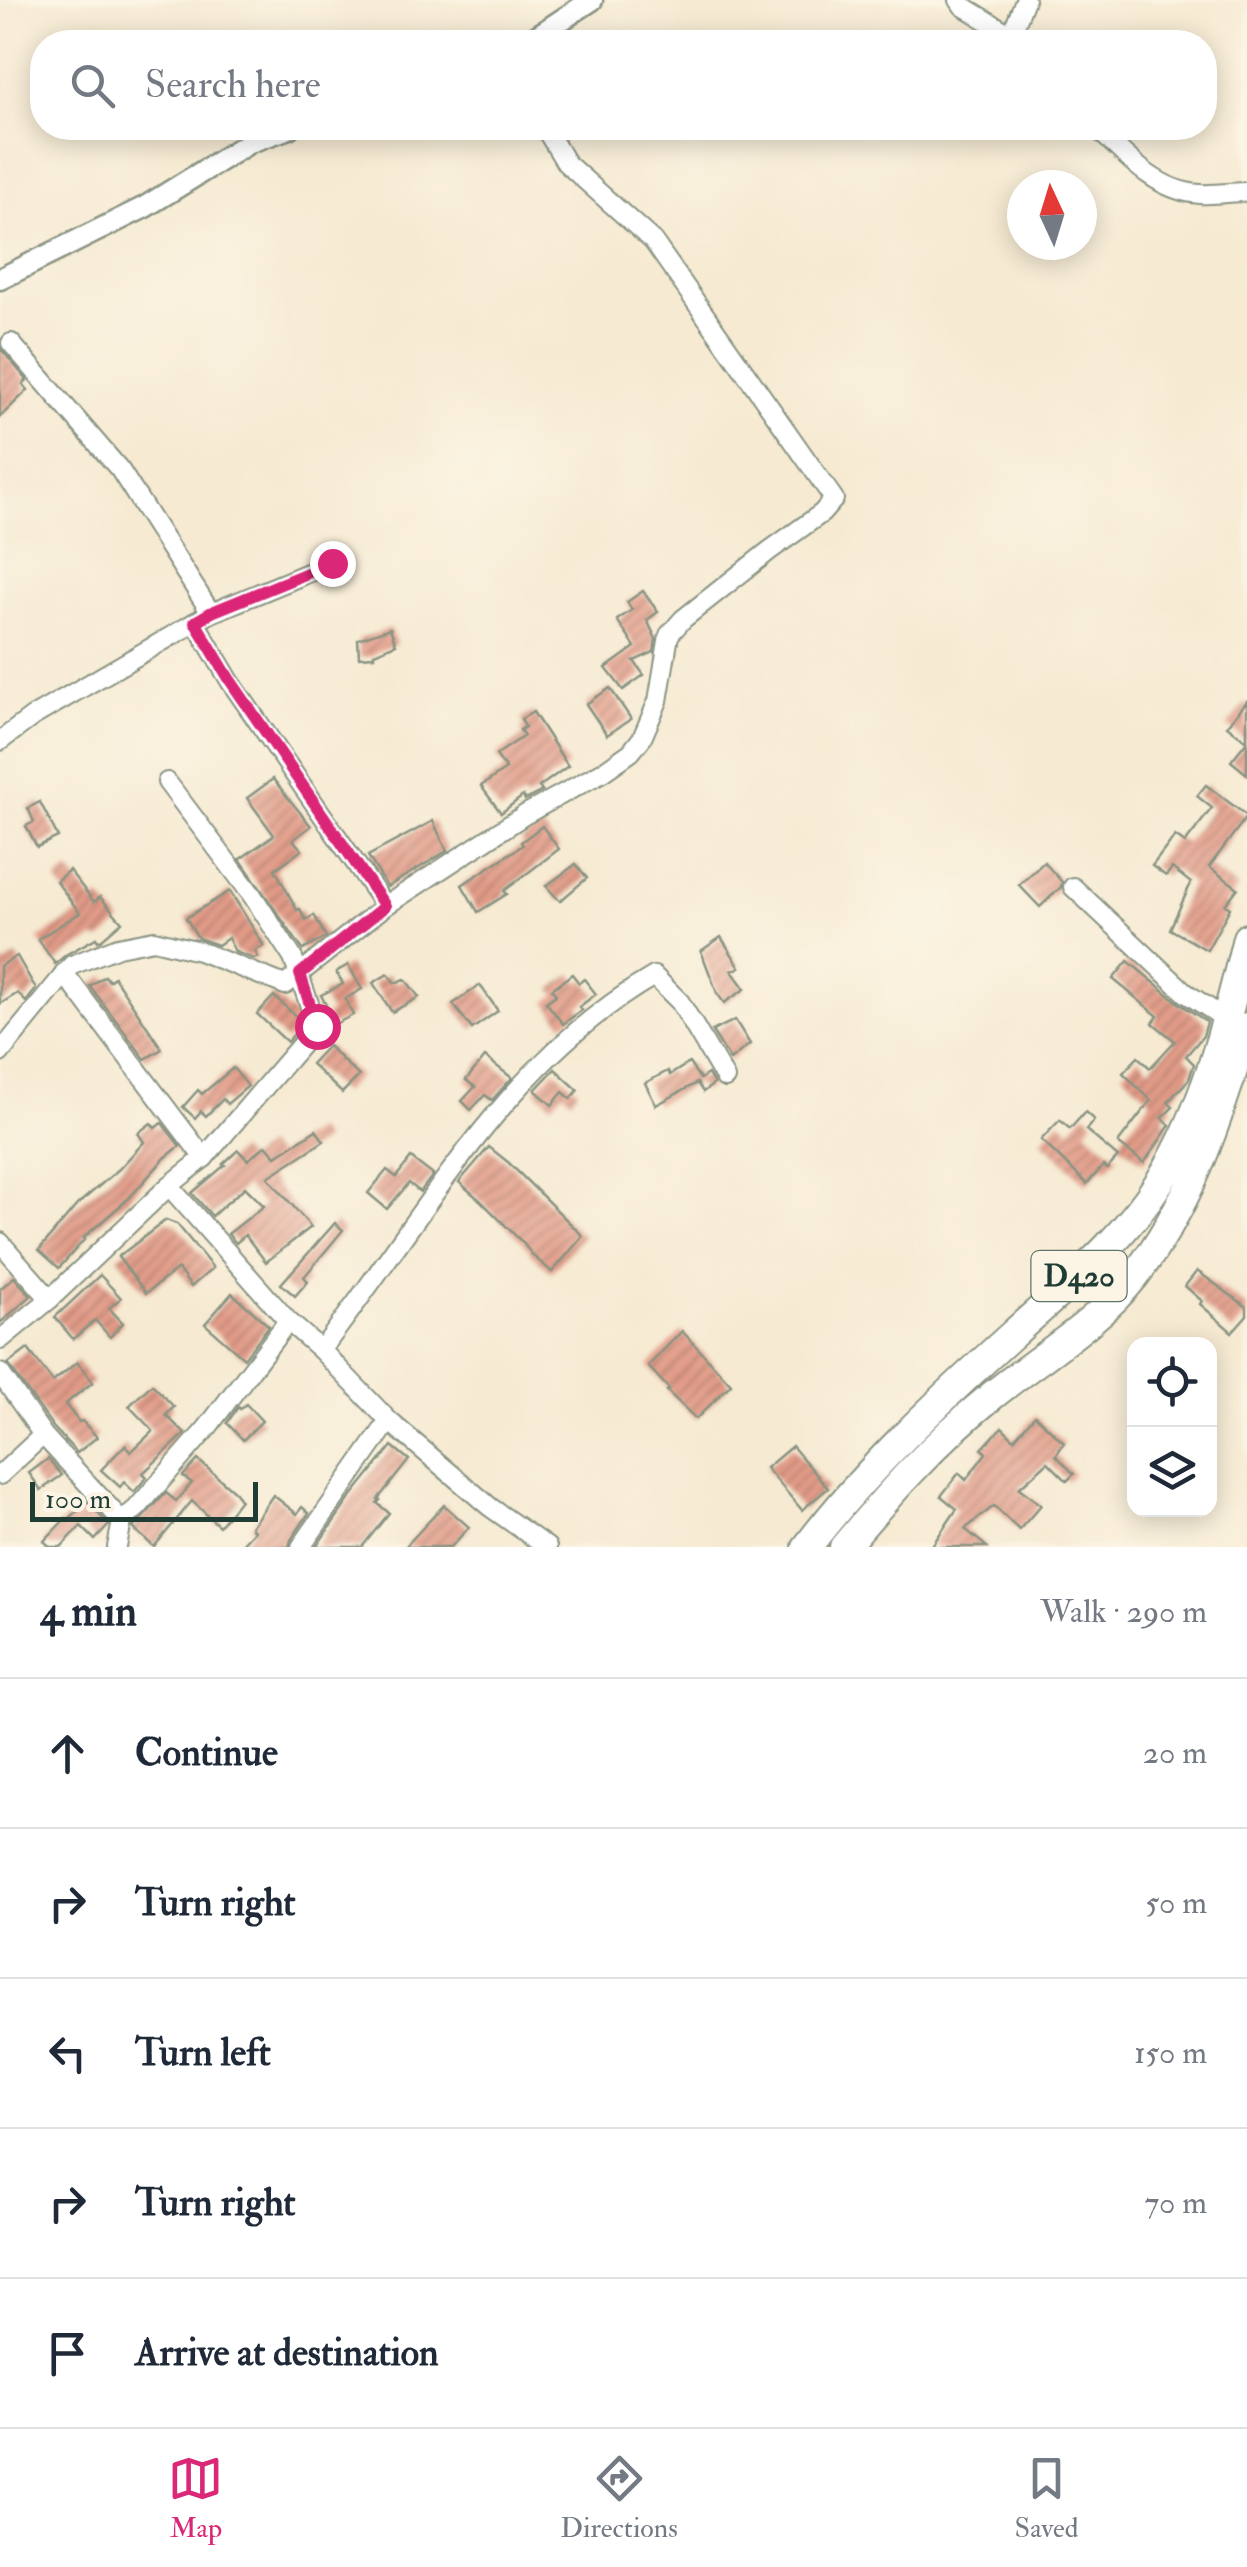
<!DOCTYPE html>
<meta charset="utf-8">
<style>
body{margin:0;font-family:"IM FELL Double Pica",serif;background:#f6f6f7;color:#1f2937}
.controls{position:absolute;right:30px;bottom:30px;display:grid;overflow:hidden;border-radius:20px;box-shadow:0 5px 25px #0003}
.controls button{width:90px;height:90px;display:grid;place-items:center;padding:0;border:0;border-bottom:2px solid #e0e1e3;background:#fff;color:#1f2937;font:50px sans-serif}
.compass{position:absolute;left:1007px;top:170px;width:90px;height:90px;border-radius:50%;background:#fff;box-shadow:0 5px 25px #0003;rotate:356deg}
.scale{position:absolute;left:30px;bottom:25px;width:228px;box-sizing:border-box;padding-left:10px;border:5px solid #1f3d34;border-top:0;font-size:28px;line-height:35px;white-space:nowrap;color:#1f3d34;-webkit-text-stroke:8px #fcf5e5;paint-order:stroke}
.stop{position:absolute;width:30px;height:30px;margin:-22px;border:8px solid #db2777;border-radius:50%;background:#fff}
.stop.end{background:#db2777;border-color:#fff;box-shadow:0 2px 10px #0008}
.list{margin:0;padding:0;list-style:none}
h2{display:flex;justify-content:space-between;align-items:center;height:130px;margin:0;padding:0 40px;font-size:42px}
h2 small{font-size:32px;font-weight:400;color:#747a83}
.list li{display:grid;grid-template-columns:65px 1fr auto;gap:30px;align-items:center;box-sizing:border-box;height:150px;padding:0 40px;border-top:2px solid #e0e1e3}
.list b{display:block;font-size:38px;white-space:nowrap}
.list em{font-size:32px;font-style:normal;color:#747a83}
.icon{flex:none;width:55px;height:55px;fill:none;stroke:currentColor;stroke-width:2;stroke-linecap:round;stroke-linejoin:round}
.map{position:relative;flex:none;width:1247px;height:1547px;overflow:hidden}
.search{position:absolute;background:#fff;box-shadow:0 5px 25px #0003;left:30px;right:30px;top:30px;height:110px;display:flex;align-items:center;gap:25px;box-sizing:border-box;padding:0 35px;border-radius:40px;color:#747a83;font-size:38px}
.sheet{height:880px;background:#fff}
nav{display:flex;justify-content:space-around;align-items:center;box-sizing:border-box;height:140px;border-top:2px solid #e0e1e3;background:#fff;font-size:28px;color:#747a83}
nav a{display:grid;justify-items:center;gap:5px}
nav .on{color:#db2777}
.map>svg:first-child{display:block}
</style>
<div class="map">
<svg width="1247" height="1547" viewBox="0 0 1247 1547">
<defs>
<pattern id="building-hatch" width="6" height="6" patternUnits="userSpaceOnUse" patternTransform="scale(2.5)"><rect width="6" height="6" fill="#e29b88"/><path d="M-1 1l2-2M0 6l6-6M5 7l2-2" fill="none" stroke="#b78070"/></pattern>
</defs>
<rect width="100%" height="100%" fill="#fcf5e5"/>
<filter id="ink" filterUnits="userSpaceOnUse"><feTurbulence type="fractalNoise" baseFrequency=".01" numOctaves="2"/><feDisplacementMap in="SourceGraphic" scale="20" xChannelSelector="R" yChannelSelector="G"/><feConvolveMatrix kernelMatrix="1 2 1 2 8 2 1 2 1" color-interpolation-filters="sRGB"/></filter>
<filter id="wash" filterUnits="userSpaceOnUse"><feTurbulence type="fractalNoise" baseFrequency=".0048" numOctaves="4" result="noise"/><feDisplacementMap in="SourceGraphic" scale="40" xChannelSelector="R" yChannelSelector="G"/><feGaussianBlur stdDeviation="2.25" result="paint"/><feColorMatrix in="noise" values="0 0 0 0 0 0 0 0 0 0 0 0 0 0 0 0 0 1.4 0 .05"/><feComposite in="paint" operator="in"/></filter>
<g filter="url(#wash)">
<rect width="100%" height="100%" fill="#f6ead2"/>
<g id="blocks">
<!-- building -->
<g fill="url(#building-hatch)">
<path d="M0,348L27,380L23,384L28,390L0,417Z"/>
<path d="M643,591L658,612L647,620L656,639L654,652L634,661L644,675L623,690L606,668L635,647L617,620L632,610L627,602Z"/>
<path d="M390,628L396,644L374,653V656L359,657L358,639Z"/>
<path d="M610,688L631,719L607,735L586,704Z"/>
<path d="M1247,701V774L1231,761L1247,741L1227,726Z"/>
<path d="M533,712L568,766L539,787L542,791L525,800L523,796L501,813L481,786L506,769L496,755L524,736L520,730L525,727L521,719Z"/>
<path d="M273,779L311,826L293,840L302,850L275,869L297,910L300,909L306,920L314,915L326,937L303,950L240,859L274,835L247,798Z"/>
<path d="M1206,785L1247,816L1209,867L1238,888L1225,905L1230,908L1207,950L1170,929L1191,883L1172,868L1166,876L1152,866L1175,836L1185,843L1212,808L1197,796Z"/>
<path d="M40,802L58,837L37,847L26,826L34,822L28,808Z"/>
<path d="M433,821L447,851L387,887L368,856Z"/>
<path d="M542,826L559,849L504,891L507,894L478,912L462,885L523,845L521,842Z"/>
<path d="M1044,862L1062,882L1061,887L1040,907L1019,885Z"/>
<path d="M576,864L587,878L560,901L546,886Z"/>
<path d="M69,870L94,902L100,897L122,922L101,940L98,941L96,938L67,954L55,964L38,939L80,913L56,881Z"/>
<path d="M230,891L264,946L255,951L258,957L254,959L235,952L228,938L218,945L198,938L186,918Z"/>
<path d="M721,937L740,967L732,971L745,989L724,1003L717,993L701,951Z"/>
<path d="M17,956L36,989L26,1002L18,993L0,1004V966Z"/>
<path d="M1128,961L1179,1003L1207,1022L1203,1036L1186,1056L1194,1064L1189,1079L1168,1102L1173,1107L1162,1118L1170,1125L1144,1163L1118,1143L1151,1100L1123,1073L1138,1057L1150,1068L1175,1041L1153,1023L1158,1016L1113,979Z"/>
<path d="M348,965L362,989L345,999L353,1015L329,1027L326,1015L330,1013L321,995L343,984L336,972Z"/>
<path d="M388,974L395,983L405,979L419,997L392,1012L373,983Z"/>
<path d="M572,974L579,983L584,979L596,994L579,1007L582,1010L563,1024L546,1002L556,995L552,989Z"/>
<path d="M105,976L109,981L114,977L162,1049L145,1059L90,986Z"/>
<path d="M480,985L498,1011L472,1029L453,1004Z"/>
<path d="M274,996L303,1023L287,1042L257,1014Z"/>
<path d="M735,1020L750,1044L730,1060L712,1031Z"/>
<path d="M328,1046L359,1076L342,1093L311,1064Z"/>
<path d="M485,1057L512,1078L492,1100L485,1095L471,1110L462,1101L475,1087L466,1080Z"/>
<path d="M689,1063L700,1079L708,1074L714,1084L703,1092L697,1083L656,1105L645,1083L668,1071L670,1075Z"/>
<path d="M233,1068L248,1086L227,1104L223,1099L206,1116L201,1111L195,1118L183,1107L198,1090L202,1094Z"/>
<path d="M555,1069L578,1090L571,1099L563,1092L552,1105L535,1090Z"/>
<path d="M1085,1112L1094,1120L1086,1130L1118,1157L1107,1169L1103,1166L1087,1184L1041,1140L1060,1120L1070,1129Z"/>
<path d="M151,1123L155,1128L162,1123L180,1146L165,1158L129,1198L83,1238L85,1239L59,1268L39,1250L77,1205L119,1169L144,1142L138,1133Z"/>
<path d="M316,1130L324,1141L268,1177L311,1227L266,1262L245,1235L236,1243L228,1234L264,1206L245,1187L212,1216L192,1193L225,1165L223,1164L238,1150L248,1160L266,1145L276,1156Z"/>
<path d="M489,1147L509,1163L583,1236L552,1272L533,1256L523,1243L481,1201L459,1182Z"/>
<path d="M411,1158L433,1175L420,1192L409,1183L387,1209L368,1193L387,1170L396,1177Z"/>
<path d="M166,1220L177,1224L213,1268L191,1287L178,1269L146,1293L118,1257Z"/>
<path d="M335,1223L343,1230L304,1277L308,1281L295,1296L281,1284Z"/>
<path d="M1197,1271L1247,1307V1315L1232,1332L1200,1304L1202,1301L1185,1286Z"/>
<path d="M100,1275L121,1298L109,1308L123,1323L110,1337L95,1320L73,1339L55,1317Z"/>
<path d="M14,1277L31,1296L0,1323V1289Z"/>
<path d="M232,1293L269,1326L244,1358L205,1324Z"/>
<path d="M682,1331L731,1384L696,1419L667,1391L669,1389L648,1366Z"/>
<path d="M28,1349L53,1382L77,1362L93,1382L65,1404L79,1422L82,1421L97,1437L77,1453L53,1427L8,1364Z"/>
<path d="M152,1384L174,1407L166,1415L185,1434L143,1473L147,1477L134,1492L124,1482L120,1487L101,1470L125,1445L131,1452L153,1431L129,1406Z"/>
<path d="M246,1404L262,1421L243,1440L227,1423L238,1407L240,1409Z"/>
<path d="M1035,1415L1064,1443L1056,1455L1074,1474L1067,1481L1048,1462L1019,1488L1041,1505L1019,1530L994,1506L965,1529L987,1547H931L957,1509L941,1496L959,1473L966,1480L986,1453L982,1449L1002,1427L1014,1439Z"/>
<path d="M392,1446L409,1460L378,1499L380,1500L377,1503L389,1513L362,1547H316L351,1497Z"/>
<path d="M792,1446L828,1488L802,1510L766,1468Z"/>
<path d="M48,1459L62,1475L41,1490L29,1473Z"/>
<path d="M198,1460L235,1492L240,1500L219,1526L192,1501L154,1547L133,1528L166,1493L176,1501L192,1483L183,1476Z"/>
<path d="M273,1495L297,1514L302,1507L309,1513L291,1540L289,1547H239L254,1531L251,1527Z"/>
<path d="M87,1502L109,1525L95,1540L81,1526L61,1547H50L44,1541L66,1518L68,1520Z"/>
<path d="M444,1505L469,1527L451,1547H405Z"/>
</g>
</g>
</g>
<g filter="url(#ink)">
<use href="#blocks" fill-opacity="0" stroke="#8a9483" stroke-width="2.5"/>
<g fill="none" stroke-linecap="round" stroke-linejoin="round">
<!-- minor casing -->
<g stroke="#8a9483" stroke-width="22">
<g id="minor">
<path d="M959,0L963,6L1011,35L1016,42"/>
<path d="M1011,35L1025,0"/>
<path d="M1097,128C1125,155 1157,192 1200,194C1215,195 1232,192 1247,192"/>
<path d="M11,343L120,470L211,613"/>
<path d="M195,622L230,681L385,906"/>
<path d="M0,741L32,717L211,613L332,563"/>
<path d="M1073,887L1186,993L1227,1020"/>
<path d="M64,973L204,1158"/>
<path d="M0,1053L72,965L118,947L154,940L199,951L285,985L385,906L526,814L604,771L631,752L642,738L658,701L669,635L683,619L769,551L822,513L834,499L653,241L566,163L545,128"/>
<path d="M169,1186L288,1321L321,1350L389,1421L490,1507L547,1547"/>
<path d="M0,1242L50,1299"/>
<path d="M0,1340L50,1299L169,1186L204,1158L317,1026L293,958L252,895L167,782"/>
<path d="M321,1350C423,1219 506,1061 654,976L680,1002L725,1078"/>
<path d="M0,1373L43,1435L122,1521L117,1547"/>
<path d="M0,1475L43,1435"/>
<path d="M122,1521L137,1508L207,1428L288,1321"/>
<path d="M301,1547L389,1421"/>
</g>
</g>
<!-- tertiary casing -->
<g stroke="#8a9483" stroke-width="25">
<g id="tertiary">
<path d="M528,42L592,0"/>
<path d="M0,279L145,207L250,142L289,128"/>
</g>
</g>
<!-- trunk casing -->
<g stroke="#8a9483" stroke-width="32">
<g id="trunk">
<path d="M807,1547C867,1468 940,1400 1013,1334C1066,1286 1122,1242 1160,1181C1206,1107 1227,1021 1247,938"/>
<path d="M844,1547C888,1495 934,1443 988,1399C1036,1359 1095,1326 1134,1277C1194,1200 1218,1117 1247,1027"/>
</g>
</g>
<!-- minor -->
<use href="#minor" stroke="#fff" stroke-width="18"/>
<!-- tertiary -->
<use href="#tertiary" stroke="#fff" stroke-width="20"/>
<!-- trunk -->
<use href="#trunk" stroke="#fff" stroke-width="28"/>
</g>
</g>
<g fill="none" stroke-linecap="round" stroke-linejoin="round" filter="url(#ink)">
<!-- route -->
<path stroke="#db2777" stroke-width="12" d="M317,1026L300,974L385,906L230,680L195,622L212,612L332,563"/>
</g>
<g text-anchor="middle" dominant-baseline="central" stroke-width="9" stroke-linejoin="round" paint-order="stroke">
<!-- shield labels -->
<rect fill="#fcf5e5" stroke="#617469" stroke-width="2.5" x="1031.5" y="1251" width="95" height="50" rx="8"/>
<g font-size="30" font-weight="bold" fill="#1f3d34">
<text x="1079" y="1276">D420</text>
</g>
</g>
</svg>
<div class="controls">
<button><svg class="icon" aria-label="locate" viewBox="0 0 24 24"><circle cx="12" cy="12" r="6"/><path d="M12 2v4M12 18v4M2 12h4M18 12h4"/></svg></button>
<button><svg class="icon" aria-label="layers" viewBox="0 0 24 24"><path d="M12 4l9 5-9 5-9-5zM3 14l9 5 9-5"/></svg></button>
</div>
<svg class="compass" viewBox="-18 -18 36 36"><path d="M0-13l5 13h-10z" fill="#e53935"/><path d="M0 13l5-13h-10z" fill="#747a83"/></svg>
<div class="scale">100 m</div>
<div class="stop" style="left:317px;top:1026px"></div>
<div class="stop end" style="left:332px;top:563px"></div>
<div class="search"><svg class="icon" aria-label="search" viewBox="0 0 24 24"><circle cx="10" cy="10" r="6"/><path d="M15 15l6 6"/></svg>Search here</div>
</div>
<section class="sheet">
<h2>4 min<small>Walk · 290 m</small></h2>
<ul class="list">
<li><svg class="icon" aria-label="ahead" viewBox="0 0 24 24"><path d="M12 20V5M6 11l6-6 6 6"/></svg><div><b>Continue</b></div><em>20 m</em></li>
<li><svg class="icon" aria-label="right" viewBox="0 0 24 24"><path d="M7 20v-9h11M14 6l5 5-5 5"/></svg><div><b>Turn right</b></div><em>50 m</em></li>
<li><svg class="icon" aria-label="left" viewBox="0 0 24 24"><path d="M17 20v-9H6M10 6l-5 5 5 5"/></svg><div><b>Turn left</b></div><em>150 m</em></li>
<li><svg class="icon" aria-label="right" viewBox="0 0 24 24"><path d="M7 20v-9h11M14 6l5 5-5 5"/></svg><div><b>Turn right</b></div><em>70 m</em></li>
<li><svg class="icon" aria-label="arrive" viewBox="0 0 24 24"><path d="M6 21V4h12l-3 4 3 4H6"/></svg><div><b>Arrive at destination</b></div></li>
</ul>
</section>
<nav>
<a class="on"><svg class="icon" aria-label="map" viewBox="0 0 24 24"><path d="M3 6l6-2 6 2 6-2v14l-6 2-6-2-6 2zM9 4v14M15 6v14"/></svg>Map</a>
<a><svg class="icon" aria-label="directions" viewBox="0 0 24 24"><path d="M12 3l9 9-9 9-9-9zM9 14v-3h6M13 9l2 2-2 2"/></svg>Directions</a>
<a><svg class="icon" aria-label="saved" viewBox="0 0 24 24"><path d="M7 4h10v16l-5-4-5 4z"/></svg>Saved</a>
</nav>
